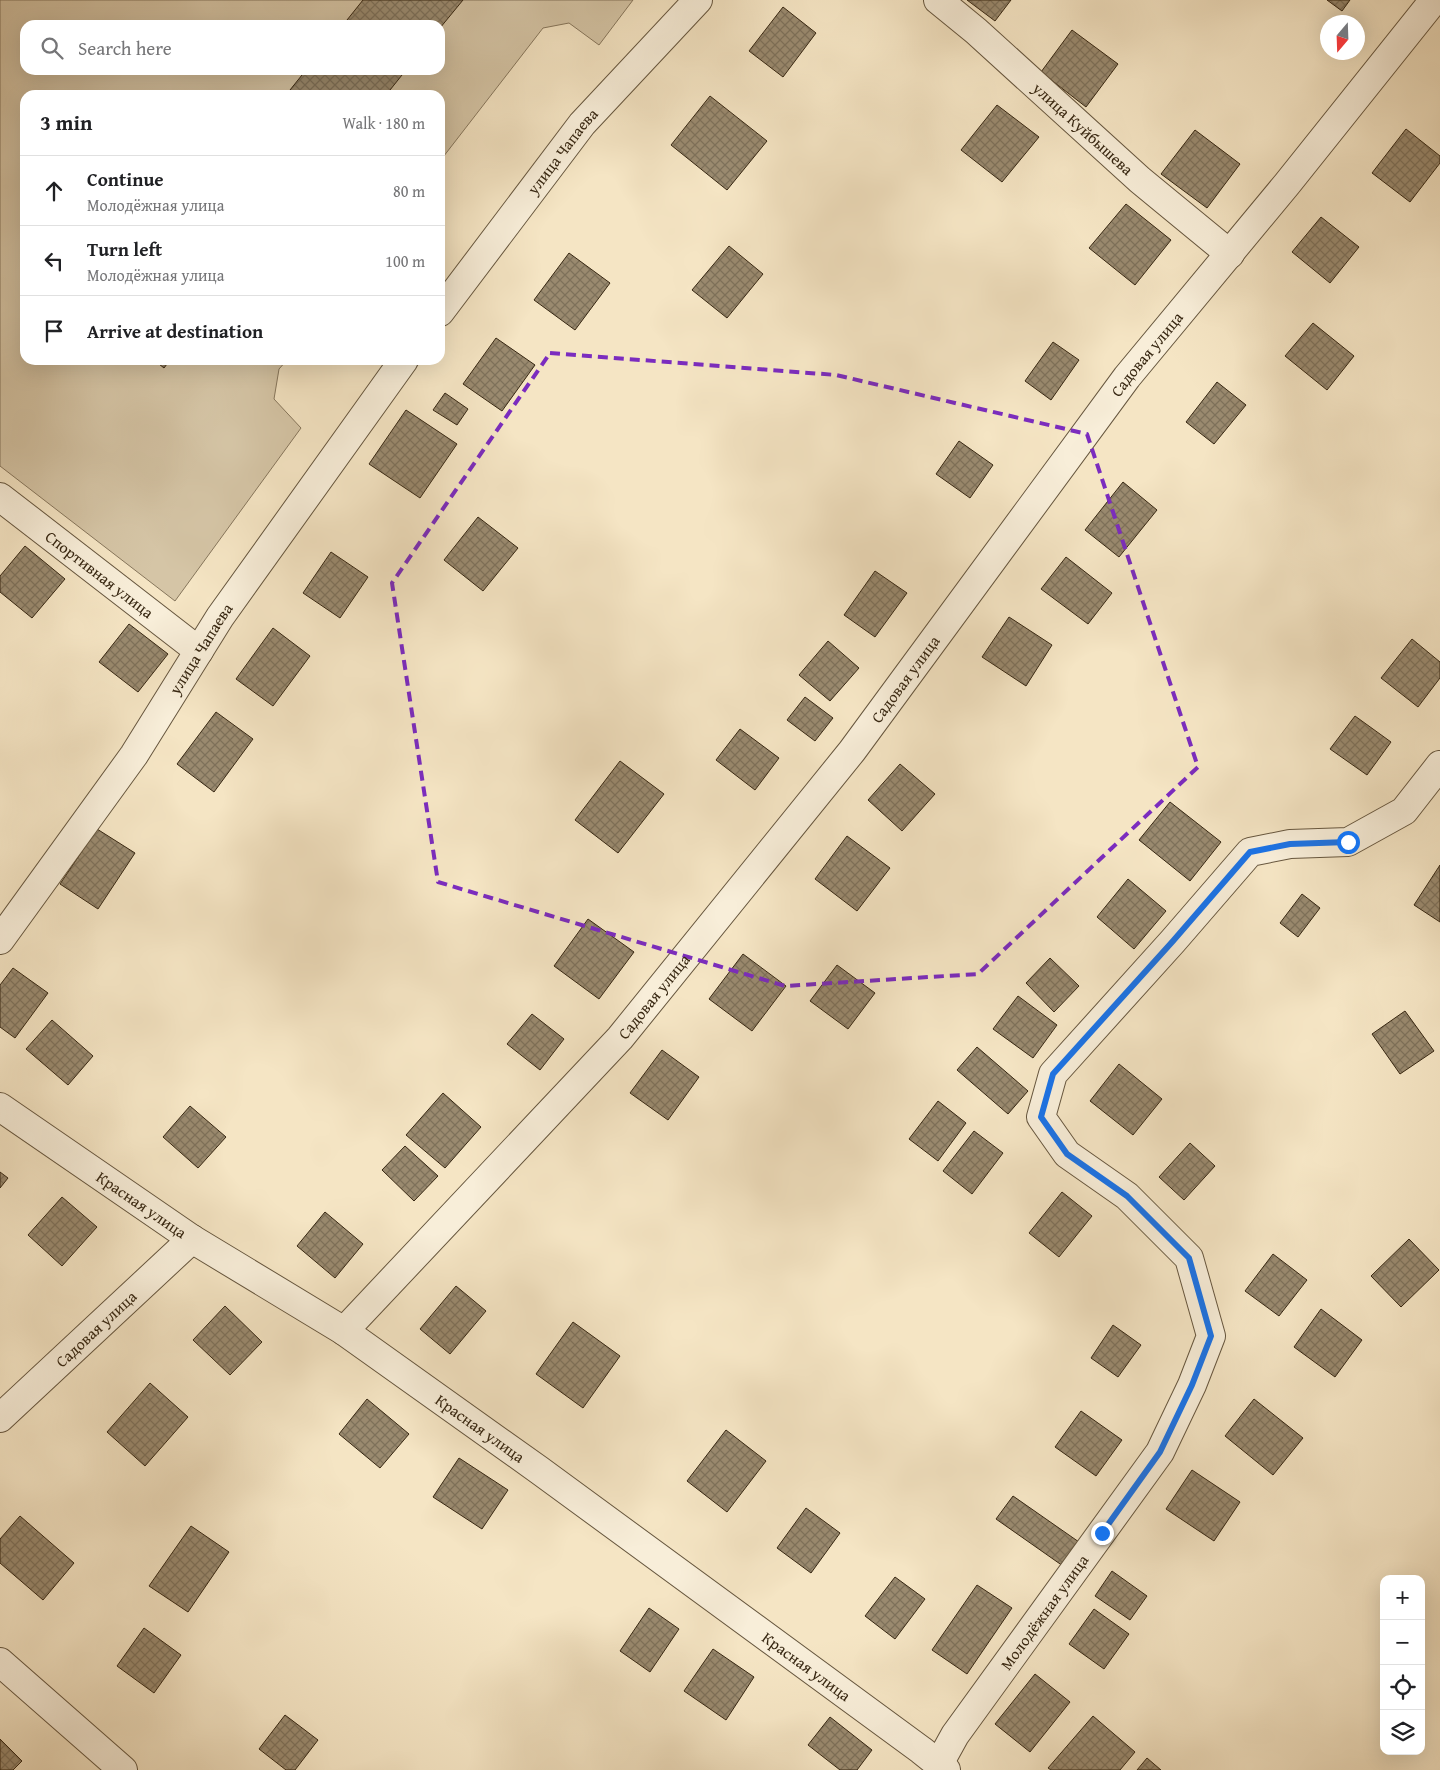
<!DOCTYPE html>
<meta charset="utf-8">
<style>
body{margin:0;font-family:"Gentium Book Plus",serif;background:#f2f2f2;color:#202124}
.controls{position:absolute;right:15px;bottom:15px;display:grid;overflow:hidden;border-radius:10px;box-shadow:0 5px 20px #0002}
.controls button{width:45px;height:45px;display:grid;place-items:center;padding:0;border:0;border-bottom:1px solid #e0e0e0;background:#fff;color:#202124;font:25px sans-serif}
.compass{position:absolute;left:1320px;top:15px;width:45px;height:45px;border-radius:50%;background:#fff;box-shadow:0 5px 20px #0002;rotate:199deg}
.stop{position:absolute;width:15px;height:15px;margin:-11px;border:4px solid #1a73e8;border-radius:50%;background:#fff}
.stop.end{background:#1a73e8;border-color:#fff;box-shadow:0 1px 5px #0008}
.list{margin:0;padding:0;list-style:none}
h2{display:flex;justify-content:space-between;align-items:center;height:65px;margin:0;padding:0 20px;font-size:21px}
h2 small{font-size:16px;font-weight:400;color:#757577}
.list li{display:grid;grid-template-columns:32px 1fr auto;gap:15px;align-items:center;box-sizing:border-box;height:70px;padding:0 20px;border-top:1px solid #e0e0e0}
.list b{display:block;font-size:19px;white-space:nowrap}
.list p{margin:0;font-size:16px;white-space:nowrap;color:#757577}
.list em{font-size:16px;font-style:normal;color:#757577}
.icon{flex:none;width:28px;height:28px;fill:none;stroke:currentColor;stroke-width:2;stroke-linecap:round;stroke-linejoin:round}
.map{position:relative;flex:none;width:1440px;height:1770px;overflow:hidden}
.search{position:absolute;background:#fff;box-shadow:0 5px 20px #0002;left:20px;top:20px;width:425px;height:55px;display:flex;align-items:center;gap:12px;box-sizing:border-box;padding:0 18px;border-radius:15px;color:#757577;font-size:19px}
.panel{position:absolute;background:#fff;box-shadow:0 5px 20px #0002;left:20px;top:90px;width:425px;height:275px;border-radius:15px}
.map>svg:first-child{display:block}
</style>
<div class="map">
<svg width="1440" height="1770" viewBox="0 0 1440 1770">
<defs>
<pattern id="building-cross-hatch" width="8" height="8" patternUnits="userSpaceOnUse" patternTransform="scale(1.25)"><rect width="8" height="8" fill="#9a8a6f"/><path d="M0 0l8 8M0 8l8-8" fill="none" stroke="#7e715a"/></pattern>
</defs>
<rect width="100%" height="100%" fill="#f5e5c4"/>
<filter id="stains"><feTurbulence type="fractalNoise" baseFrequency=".004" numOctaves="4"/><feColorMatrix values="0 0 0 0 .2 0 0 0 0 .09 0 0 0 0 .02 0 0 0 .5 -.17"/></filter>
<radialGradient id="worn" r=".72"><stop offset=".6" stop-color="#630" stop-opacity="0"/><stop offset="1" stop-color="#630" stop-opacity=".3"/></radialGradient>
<!-- garden -->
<path fill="#d5c5a6" stroke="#86765c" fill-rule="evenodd" d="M0,0H633L599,45L569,23L543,28L440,161V95H25V360H287L279,369L274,399L301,428L175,601L0,466ZM25,25H440V70H25Z"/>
<!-- building -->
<g fill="url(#building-cross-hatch)" stroke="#372712">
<path d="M363,0H463L440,28V25H343Z"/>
<path d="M967,0H1011L995,21Z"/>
<path d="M1327,0H1350L1342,11Z"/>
<path d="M783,7L816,33L783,77L749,51Z"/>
<path d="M1072,30L1118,64L1086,107L1041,72Z"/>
<path d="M306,70H406L386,95H286Z"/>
<path d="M710,96L767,141L727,190L671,145Z"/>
<path d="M997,105L1039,137L1002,182L961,150Z"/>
<path d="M1406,129L1440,156V163L1410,202L1372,173Z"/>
<path d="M1195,130L1240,164L1207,208L1161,174Z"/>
<path d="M1126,204L1171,240L1135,285L1089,248Z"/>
<path d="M1321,217L1359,247L1330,283L1292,252Z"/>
<path d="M729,246L763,274L727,318L692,290Z"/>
<path d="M569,253L610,283L575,330L534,300Z"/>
<path d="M1313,323L1354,356L1327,390L1285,356Z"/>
<path d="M496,338L535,365L502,411L463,384Z"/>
<path d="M1053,342L1079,360L1051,400L1025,381Z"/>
<path d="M154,360H170L164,368Z"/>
<path d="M1217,382L1246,405L1214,444L1186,422Z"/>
<path d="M445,393L468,409L457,425L433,410Z"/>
<path d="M406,410L457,444L420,498L369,464Z"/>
<path d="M959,441L993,465L970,498L936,474Z"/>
<path d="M1123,482L1157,510L1119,557L1085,530Z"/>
<path d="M478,517L518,548L483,591L444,560Z"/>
<path d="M25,546L65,579L32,618L0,592V576Z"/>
<path d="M331,552L368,577L340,618L303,593Z"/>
<path d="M1066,557L1112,593L1088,624L1041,589Z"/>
<path d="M875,571L907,593L875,637L844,615Z"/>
<path d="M1009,617L1052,645L1026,686L982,657Z"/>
<path d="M129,624L168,654L138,692L99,662Z"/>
<path d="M273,628L310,656L273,706L236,679Z"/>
<path d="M1412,639L1440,662V678L1418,707L1381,678Z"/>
<path d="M828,641L859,668L830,701L799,675Z"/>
<path d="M805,697L833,718L815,741L787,720Z"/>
<path d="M216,712L253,739L214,792L177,764Z"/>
<path d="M1355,716L1391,742L1367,775L1330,749Z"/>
<path d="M740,729L779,758L755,790L716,760Z"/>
<path d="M620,761L664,794L618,853L575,820Z"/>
<path d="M900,764L935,794L902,831L868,800Z"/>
<path d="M1170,802L1221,842L1190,881L1139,840Z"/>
<path d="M97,829L135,853L98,909L60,884Z"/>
<path d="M847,836L890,868L857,911L815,879Z"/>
<path d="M1440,865V922L1414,905Z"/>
<path d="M1128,879L1166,911L1134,949L1097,917Z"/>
<path d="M1302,894L1320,908L1298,937L1280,923Z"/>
<path d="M588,919L634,952L599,999L554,966Z"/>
<path d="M743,954L786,986L752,1031L709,999Z"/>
<path d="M1050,958L1079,986L1054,1012L1026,983Z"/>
<path d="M837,965L875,993L848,1029L810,1001Z"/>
<path d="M13,968L48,993L15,1038L0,1027V985Z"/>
<path d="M1018,996L1057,1025L1033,1058L993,1029Z"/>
<path d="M1405,1011L1434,1051L1400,1074L1372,1034Z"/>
<path d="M532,1014L564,1039L540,1070L507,1044Z"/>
<path d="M52,1020L93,1056L68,1085L26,1049Z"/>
<path d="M977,1047L1028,1091L1008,1114L957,1070Z"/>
<path d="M662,1050L699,1077L668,1120L630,1093Z"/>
<path d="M1119,1064L1162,1099L1133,1135L1090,1101Z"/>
<path d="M443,1093L481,1127L445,1168L406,1135Z"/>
<path d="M938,1101L966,1123L938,1161L909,1139Z"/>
<path d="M190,1106L226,1137L198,1168L163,1137Z"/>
<path d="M974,1131L1003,1153L972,1194L943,1171Z"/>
<path d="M1190,1143L1215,1166L1184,1200L1159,1177Z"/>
<path d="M405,1146L438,1176L414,1201L382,1170Z"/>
<path d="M0,1172L8,1178L0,1188Z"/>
<path d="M1062,1192L1092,1216L1059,1257L1029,1233Z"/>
<path d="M62,1197L97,1227L62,1266L28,1235Z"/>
<path d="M325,1212L363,1244L335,1278L297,1246Z"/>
<path d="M1409,1239L1439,1270L1401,1307L1371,1276Z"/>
<path d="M1273,1254L1307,1280L1279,1316L1245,1291Z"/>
<path d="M456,1286L486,1311L450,1354L420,1329Z"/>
<path d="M225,1306L262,1342L230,1375L193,1340Z"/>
<path d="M1321,1309L1362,1340L1335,1377L1294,1347Z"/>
<path d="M573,1322L620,1356L583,1408L536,1374Z"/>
<path d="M1113,1325L1141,1345L1118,1377L1091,1358Z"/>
<path d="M150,1383L188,1417L145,1466L107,1432Z"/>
<path d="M367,1399L409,1434L380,1468L339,1434Z"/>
<path d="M1254,1399L1303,1438L1273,1475L1225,1436Z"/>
<path d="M1081,1411L1122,1440L1096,1476L1055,1447Z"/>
<path d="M726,1430L766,1461L727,1512L687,1481Z"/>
<path d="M459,1458L508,1490L482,1529L433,1497Z"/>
<path d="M1192,1470L1240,1502L1214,1541L1166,1509Z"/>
<path d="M1013,1496L1079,1542L1063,1566L996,1519Z"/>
<path d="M806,1508L840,1533L811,1573L777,1548Z"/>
<path d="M20,1516L74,1563L43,1600L0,1563V1539Z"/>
<path d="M191,1526L229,1552L188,1612L149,1586Z"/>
<path d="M1112,1571L1147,1596L1130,1620L1095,1596Z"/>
<path d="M895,1577L925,1599L895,1639L865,1616Z"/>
<path d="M977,1585L1012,1608L967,1674L932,1650Z"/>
<path d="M649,1608L679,1629L650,1672L620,1651Z"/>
<path d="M1094,1609L1129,1634L1104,1669L1069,1644Z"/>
<path d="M144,1628L181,1655L154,1693L117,1666Z"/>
<path d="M713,1649L754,1677L726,1720L684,1691Z"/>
<path d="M1035,1674L1070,1702L1030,1752L995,1724Z"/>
<path d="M285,1715L318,1740L295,1770H286L259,1749Z"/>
<path d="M1093,1716L1135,1752L1120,1770H1051L1048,1768Z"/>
<path d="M830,1717L872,1750L857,1770H840L808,1745Z"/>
<path d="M0,1739L22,1761L13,1770H0Z"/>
<path d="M1147,1758L1161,1770H1137Z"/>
</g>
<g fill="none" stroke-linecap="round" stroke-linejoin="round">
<!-- minor casing -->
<g stroke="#66563e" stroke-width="30">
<g id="minor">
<path id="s1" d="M938,0L976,31L1140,180L1230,254"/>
<path id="s2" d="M440,312L582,124L698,0"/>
<path id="s3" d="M0,497L199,651"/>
<path id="s4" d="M0,940L134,755L220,617L404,360"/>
<path id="s5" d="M0,1107L192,1239L344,1331L539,1470L921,1750L946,1770"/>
<path id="s6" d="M344,1331L620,1038L852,751L1127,377L1287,184L1434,0"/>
<path id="s7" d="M0,1418L192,1239"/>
<path d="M0,1662L123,1770"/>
<path id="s8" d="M939,1764L955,1735L1160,1452L1192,1385L1211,1336L1189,1258L1127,1196L1067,1154L1041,1117L1053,1074L1173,941L1250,852L1290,844L1348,842L1404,811L1440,765"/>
</g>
</g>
<!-- minor -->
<use href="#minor" stroke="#f8eed9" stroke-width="28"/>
</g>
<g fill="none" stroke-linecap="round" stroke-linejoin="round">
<!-- route -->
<path stroke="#1a73e8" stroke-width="6" d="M1102,1533L1160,1452L1192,1385L1211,1336L1189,1258L1127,1196L1067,1154L1041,1117L1053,1074L1173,941L1250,852L1290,844L1348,842"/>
</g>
<!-- marked area -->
<path fill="none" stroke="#7b2cbf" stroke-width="4" stroke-dasharray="10 6" stroke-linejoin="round" d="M550,353L836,375L1087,434L1198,767L978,974L785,986L438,882L392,583Z"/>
<g text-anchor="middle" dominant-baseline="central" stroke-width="5" stroke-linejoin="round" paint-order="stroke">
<!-- street labels -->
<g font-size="16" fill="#372712" stroke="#f8eed9">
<text stroke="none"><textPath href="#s1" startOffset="194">улица Куйбышева</textPath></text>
<text stroke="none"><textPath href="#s2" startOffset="202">улица Чапаева</textPath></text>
<text stroke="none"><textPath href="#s6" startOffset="1266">Садовая улица</textPath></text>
<text stroke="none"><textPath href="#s3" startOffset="126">Спортивная улица</textPath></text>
<text stroke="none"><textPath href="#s4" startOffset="354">улица Чапаева</textPath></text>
<text stroke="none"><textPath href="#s6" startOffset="861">Садовая улица</textPath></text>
<text stroke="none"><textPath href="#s6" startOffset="456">Садовая улица</textPath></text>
<text stroke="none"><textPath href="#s5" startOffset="172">Красная улица</textPath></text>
<text stroke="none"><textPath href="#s7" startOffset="131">Садовая улица</textPath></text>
<text stroke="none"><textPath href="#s5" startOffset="578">Красная улица</textPath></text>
<text stroke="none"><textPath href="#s8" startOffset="185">Молодёжная улица</textPath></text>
<text stroke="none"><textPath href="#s5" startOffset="982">Красная улица</textPath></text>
</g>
</g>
<rect width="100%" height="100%" filter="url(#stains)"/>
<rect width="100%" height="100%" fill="url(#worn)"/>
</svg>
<div class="controls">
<button>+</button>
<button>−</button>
<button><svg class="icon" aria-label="locate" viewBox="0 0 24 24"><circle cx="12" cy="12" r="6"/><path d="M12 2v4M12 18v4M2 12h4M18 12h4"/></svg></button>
<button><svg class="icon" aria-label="layers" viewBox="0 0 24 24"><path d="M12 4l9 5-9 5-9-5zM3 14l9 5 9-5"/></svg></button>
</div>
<svg class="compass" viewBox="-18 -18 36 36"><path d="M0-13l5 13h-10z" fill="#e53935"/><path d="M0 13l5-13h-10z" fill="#757577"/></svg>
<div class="stop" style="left:1348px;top:842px"></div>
<div class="stop end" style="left:1102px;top:1533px"></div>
<div class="search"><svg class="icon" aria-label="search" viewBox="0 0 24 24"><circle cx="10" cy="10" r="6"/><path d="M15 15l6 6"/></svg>Search here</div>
<section class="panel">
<h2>3 min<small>Walk · 180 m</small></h2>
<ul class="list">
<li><svg class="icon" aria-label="ahead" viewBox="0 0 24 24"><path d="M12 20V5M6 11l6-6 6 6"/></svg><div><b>Continue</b><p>Молодёжная улица</p></div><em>80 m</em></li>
<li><svg class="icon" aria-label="left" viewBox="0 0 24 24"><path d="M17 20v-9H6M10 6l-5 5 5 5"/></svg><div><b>Turn left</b><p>Молодёжная улица</p></div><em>100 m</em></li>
<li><svg class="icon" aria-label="arrive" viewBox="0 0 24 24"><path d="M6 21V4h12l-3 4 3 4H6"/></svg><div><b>Arrive at destination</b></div></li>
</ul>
</section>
</div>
